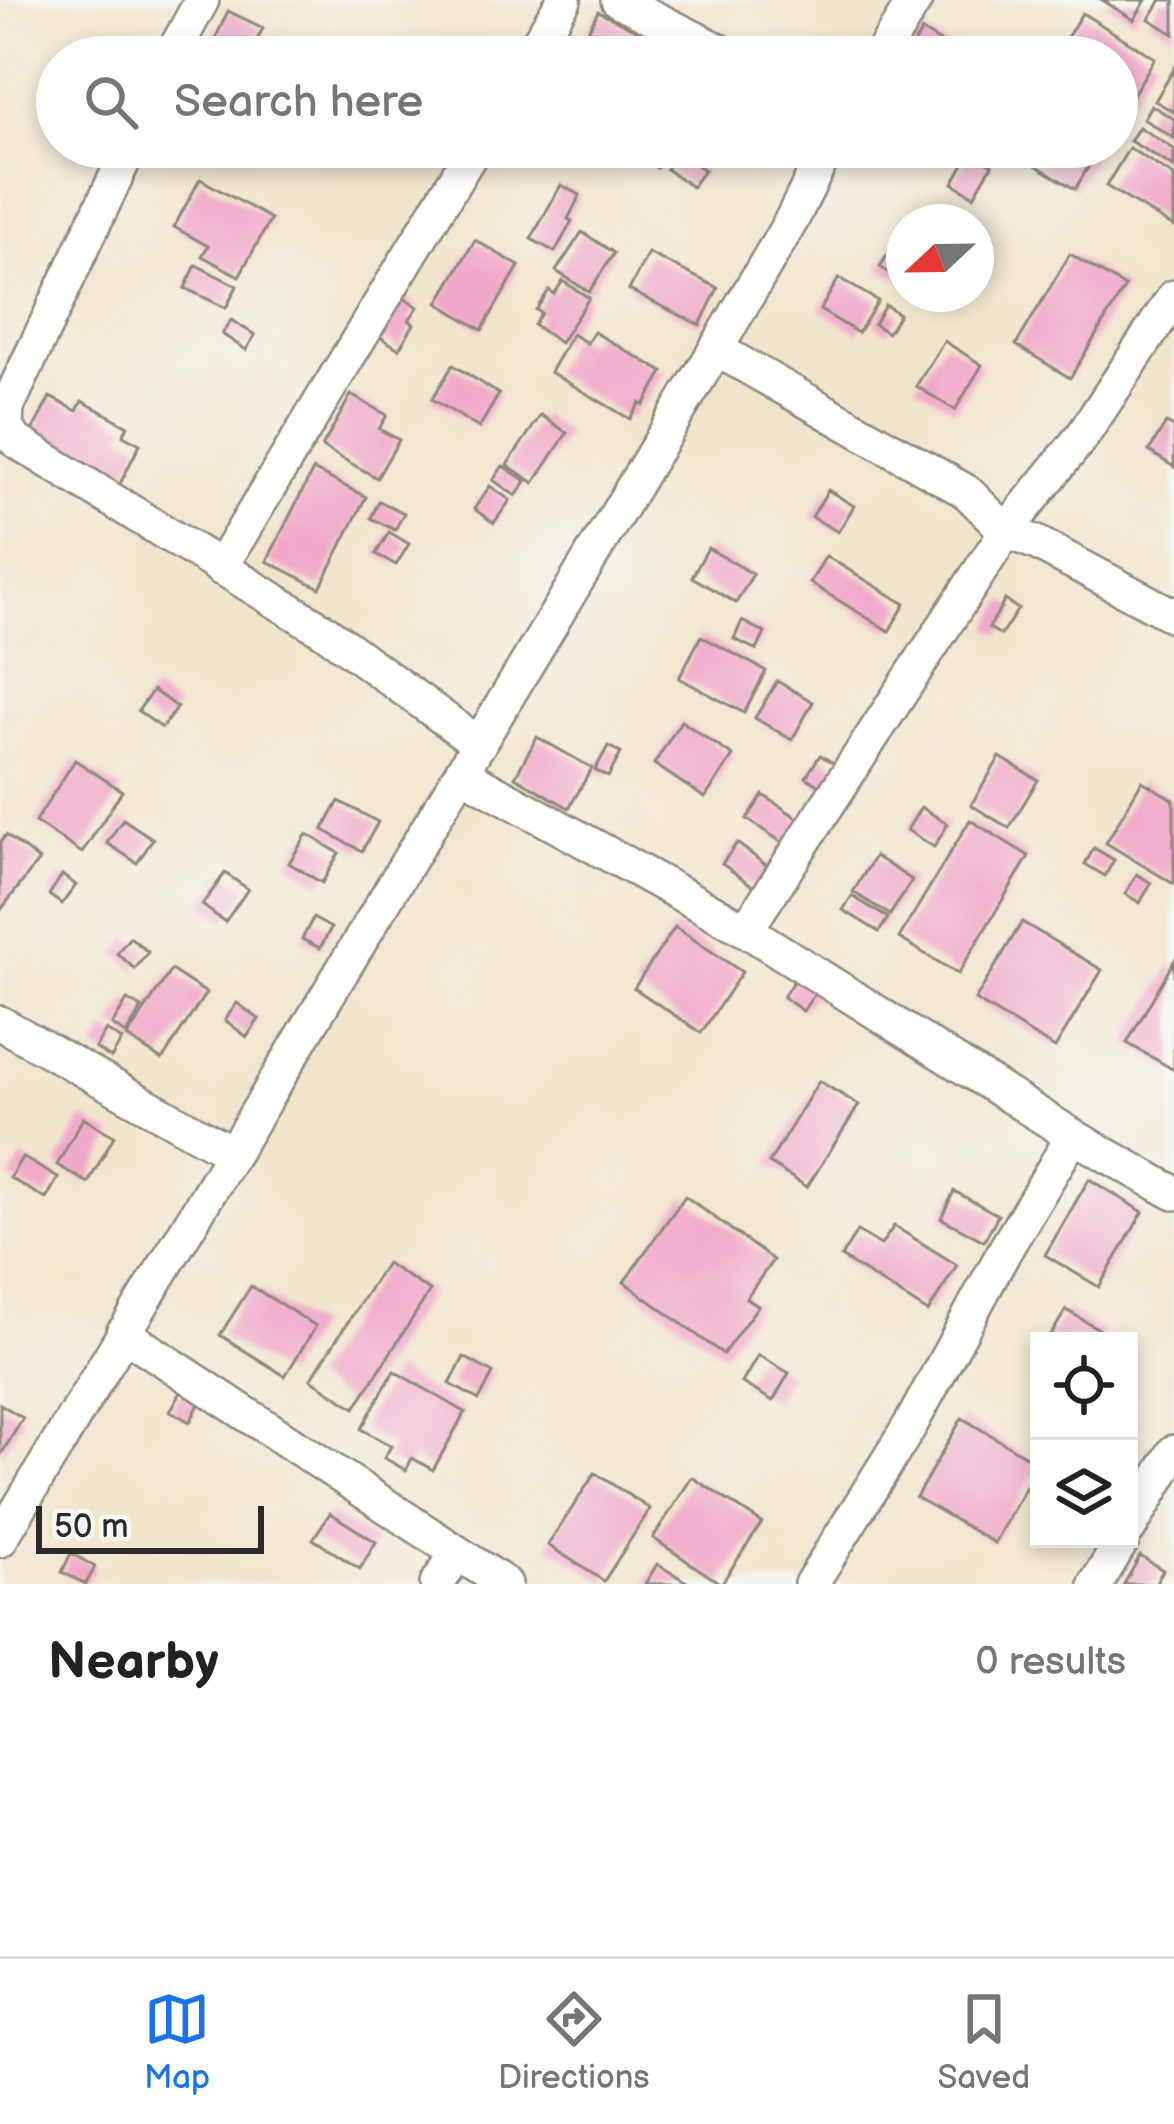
<!DOCTYPE html>
<style>
body{margin:0;font-family:"Balsamiq Sans",sans-serif;background:#f2f2f2;color:#222}
.controls{position:absolute;right:36px;bottom:36px;display:grid;overflow:hidden;border-radius:0px;box-shadow:0 6px 18px #0003}
.controls button{width:108px;height:108px;display:grid;place-items:center;padding:0;border:0;border-bottom:3px solid #e0e0e0;background:#fff;color:#222;font:60px sans-serif}
.compass{position:absolute;left:886px;top:204px;width:108px;height:108px;border-radius:50%;background:#fff;box-shadow:0 6px 18px #0003;rotate:248deg}
.scale{position:absolute;left:36px;bottom:30px;width:228px;box-sizing:border-box;padding-left:12px;border:6px solid #2b2b2b;border-top:0;font-size:33px;line-height:42px;white-space:nowrap;color:#2b2b2b;-webkit-text-stroke:9px #f6f6f2;paint-order:stroke}
.list{margin:0;padding:0;list-style:none}
h2{display:flex;justify-content:space-between;align-items:center;height:156px;margin:0;padding:0 48px;font-size:51px}
h2 small{font-size:39px;font-weight:400;color:#767676}
.icon{flex:none;width:66px;height:66px;fill:none;stroke:currentColor;stroke-width:2;stroke-linecap:round;stroke-linejoin:round}
.map{position:relative;flex:none;width:1174px;height:1584px;overflow:hidden}
.search{position:absolute;background:#fff;box-shadow:0 6px 18px #0003;left:36px;right:36px;top:36px;height:132px;display:flex;align-items:center;gap:30px;box-sizing:border-box;padding:0 42px;border-radius:66px;color:#767676;font-size:45px}
.sheet{height:372px;background:#fff}
nav{display:flex;justify-content:space-around;align-items:center;box-sizing:border-box;height:168px;border-top:3px solid #e0e0e0;background:#fff;font-size:33px;color:#767676}
nav a{display:grid;justify-items:center;gap:6px}
nav .on{color:#1a73e8}
.map>svg:first-child{display:block}
</style>
<div class="map">
<svg width="1174" height="1584" viewBox="0 0 1174 1584">
<rect width="100%" height="100%" fill="#f6f6f2"/>
<filter id="ink" filterUnits="userSpaceOnUse"><feTurbulence type="fractalNoise" baseFrequency=".00833" numOctaves="2"/><feDisplacementMap in="SourceGraphic" scale="24" xChannelSelector="R" yChannelSelector="G"/><feConvolveMatrix kernelMatrix="1 2 1 2 8 2 1 2 1" color-interpolation-filters="sRGB"/></filter>
<filter id="wash" filterUnits="userSpaceOnUse"><feTurbulence type="fractalNoise" baseFrequency=".004" numOctaves="4" result="noise"/><feDisplacementMap in="SourceGraphic" scale="48" xChannelSelector="R" yChannelSelector="G"/><feGaussianBlur stdDeviation="2.7" result="paint"/><feColorMatrix in="noise" values="0 0 0 0 0 0 0 0 0 0 0 0 0 0 0 0 0 1.4 0 .05"/><feComposite in="paint" operator="in"/></filter>
<g filter="url(#wash)">
<rect width="100%" height="100%" fill="#f1e4cc"/>
<g id="blocks">
<!-- building -->
<g fill="#f1a9ca">
<path d="M1102,0H1146L1134,20Z"/>
<path d="M1161,0H1174V34L1149,19Z"/>
<path d="M228,11L263,28L249,56L239,51L236,57H207Z"/>
<path d="M598,11L657,41L649,57H584L577,53Z"/>
<path d="M1082,13L1155,58L1117,121V57H1055Z"/>
<path d="M922,31L952,49L946,57H906Z"/>
<path d="M1174,69V112L1155,101Z"/>
<path d="M1151,105L1174,119V138L1143,119Z"/>
<path d="M1139,127L1174,149V167L1130,141Z"/>
<path d="M620,147H669L657,168Z"/>
<path d="M1048,147H1100L1075,189L1037,166Z"/>
<path d="M1129,148L1174,176V227L1106,186Z"/>
<path d="M678,152L704,170L692,187L666,169Z"/>
<path d="M971,152L992,165L974,196L953,183Z"/>
<path d="M200,179L271,219L239,276L202,256L208,246L174,227Z"/>
<path d="M561,185L580,195L568,219L572,221L555,252L531,239Z"/>
<path d="M582,232L614,253L589,292L556,271Z"/>
<path d="M475,240L519,266L482,330L438,303Z"/>
<path d="M896,240L904,245V282L880,267Z"/>
<path d="M648,253L718,288L700,325L629,290Z"/>
<path d="M1070,254L1125,287L1070,378L1016,345Z"/>
<path d="M196,265L237,286L226,308L185,288Z"/>
<path d="M839,278L878,301L858,333L820,310Z"/>
<path d="M563,281L589,298L560,343L534,325L541,313L536,310L549,290L554,294Z"/>
<path d="M393,291L418,307L409,320L414,324L399,349L369,330Z"/>
<path d="M885,305L899,314L888,333L874,324Z"/>
<path d="M231,320L255,335L246,350L222,334Z"/>
<path d="M594,332L663,372L644,405L640,403L630,419L550,372L572,334L587,343Z"/>
<path d="M944,341L982,365L955,410L916,386Z"/>
<path d="M453,365L499,394L479,428L432,399Z"/>
<path d="M351,395L387,415L379,429L399,440L377,478L322,447Z"/>
<path d="M50,397L77,411L82,401L128,426L123,435L140,444L118,488L27,441Z"/>
<path d="M541,415L567,433L534,483L507,465Z"/>
<path d="M1166,423L1174,427V467L1149,451Z"/>
<path d="M503,466L526,481L516,496L493,480Z"/>
<path d="M313,470L366,497L320,588L267,561Z"/>
<path d="M490,486L510,500L494,523L474,509Z"/>
<path d="M828,490L854,506L838,532L812,517Z"/>
<path d="M379,501L404,513L395,530L371,518Z"/>
<path d="M389,532L409,544L396,565L376,554Z"/>
<path d="M708,548L753,574L736,603L692,577Z"/>
<path d="M826,556L905,604L889,631L810,583Z"/>
<path d="M1005,600L1018,609L1001,635L989,628Z"/>
<path d="M742,621L765,633L757,650L734,639Z"/>
<path d="M701,636L766,671L744,713L679,678Z"/>
<path d="M777,681L813,702L792,740L755,718Z"/>
<path d="M153,690L177,707L162,728L138,711Z"/>
<path d="M681,721L733,756L705,798L654,764Z"/>
<path d="M537,737L592,768L569,808L515,777Z"/>
<path d="M608,746L621,753L608,777L595,770Z"/>
<path d="M820,755L843,769L829,792L806,777Z"/>
<path d="M1000,757L1038,780L1009,828L971,805Z"/>
<path d="M75,760L122,791L82,853L35,822Z"/>
<path d="M1142,781L1174,800V884L1106,843Z"/>
<path d="M763,795L802,821L786,845L747,819Z"/>
<path d="M339,801L378,822L362,851L323,830Z"/>
<path d="M921,807L948,824L934,847L907,830Z"/>
<path d="M123,819L153,839L137,863L107,843Z"/>
<path d="M970,820L1029,856L958,974L899,938Z"/>
<path d="M307,834L339,853L322,883L289,863Z"/>
<path d="M6,835L39,860L0,911V842Z"/>
<path d="M737,843L771,869L757,889L722,864Z"/>
<path d="M1094,848L1114,860L1105,876L1085,864Z"/>
<path d="M875,856L912,880L890,915L853,892Z"/>
<path d="M225,873L248,889L225,922L202,905Z"/>
<path d="M1137,874L1151,883L1140,903L1125,894Z"/>
<path d="M62,875L76,885L62,904L49,895Z"/>
<path d="M852,896L888,918L879,932L843,910Z"/>
<path d="M313,918L331,928L320,948L302,939Z"/>
<path d="M1022,922L1102,970L1055,1048L975,1000Z"/>
<path d="M675,927L742,972L701,1033L634,988Z"/>
<path d="M130,937L148,952L135,969L117,953Z"/>
<path d="M1174,961V1070L1127,1043Z"/>
<path d="M171,970L206,993L162,1060L127,1037Z"/>
<path d="M794,980L815,993L803,1011L783,997Z"/>
<path d="M127,1000L142,1008L126,1034L112,1025Z"/>
<path d="M237,1003L259,1019L247,1037L225,1020Z"/>
<path d="M106,1030L122,1040L111,1058L95,1048Z"/>
<path d="M819,1081L859,1105L807,1187L769,1163Z"/>
<path d="M83,1118L114,1136L88,1183L57,1165Z"/>
<path d="M22,1157L58,1178L46,1199L10,1178Z"/>
<path d="M1089,1179L1143,1212L1099,1287L1045,1255Z"/>
<path d="M954,1191L998,1215L984,1241L941,1218Z"/>
<path d="M685,1196L773,1260L746,1298L758,1306L723,1354L624,1282Z"/>
<path d="M894,1226L957,1265L928,1312L841,1257L857,1231L881,1245Z"/>
<path d="M386,1263L430,1291L355,1408L311,1379Z"/>
<path d="M251,1286L316,1326L285,1376L220,1335Z"/>
<path d="M1066,1310L1104,1332L1098,1341L1049,1338Z"/>
<path d="M758,1355L789,1373L773,1401L742,1383Z"/>
<path d="M464,1357L493,1373L479,1400L450,1384Z"/>
<path d="M394,1371L465,1412L433,1470L412,1458L406,1470L384,1458L391,1446L361,1429Z"/>
<path d="M181,1392L200,1402L190,1422L170,1411Z"/>
<path d="M0,1404L23,1418L0,1456Z"/>
<path d="M962,1418L1039,1464L994,1543L916,1497Z"/>
<path d="M595,1473L650,1509L604,1581L548,1545Z"/>
<path d="M692,1477L762,1523L721,1584L653,1538Z"/>
<path d="M330,1513L376,1542L360,1569L313,1539Z"/>
<path d="M71,1553L95,1567L86,1584L62,1572Z"/>
<path d="M1140,1556L1163,1570L1155,1584H1124Z"/>
<path d="M657,1564L690,1584H645Z"/>
</g>
</g>
</g>
<g filter="url(#ink)">
<use href="#blocks" fill-opacity="0" stroke="#8e887c" stroke-width="3"/>
<g fill="none" stroke-linecap="round" stroke-linejoin="round">
<!-- street casing -->
<g stroke="#8e887c" stroke-width="38">
<g id="street">
<path d="M618,0L732,57"/>
<path d="M171,57L202,0"/>
<path d="M529,57L564,0"/>
<path d="M880,57L915,0"/>
<path d="M130,147L7,407L6,429L16,441L323,630L479,744"/>
<path d="M716,349L967,492L1006,531L1037,543L1174,616"/>
<path d="M220,568L475,147"/>
<path d="M463,774L746,930L1073,1136L1174,1193"/>
<path d="M746,930L1006,531L1083,435L1174,297"/>
<path d="M0,1023L230,1152"/>
<path d="M123,1333L505,1584"/>
<path d="M1129,1529L1174,1452"/>
<path d="M0,1540L716,349L791,221L828,147"/>
<path d="M437,1584L456,1555"/>
<path d="M811,1584L911,1424L1005,1250L1073,1136"/>
<path d="M1096,1584L1123,1539"/>
</g>
</g>
<!-- street -->
<use href="#street" stroke="#fff" stroke-width="33"/>
</g>
</g>
</svg>
<div class="controls">
<button><svg class="icon" aria-label="locate" viewBox="0 0 24 24"><circle cx="12" cy="12" r="6"/><path d="M12 2v4M12 18v4M2 12h4M18 12h4"/></svg></button>
<button><svg class="icon" aria-label="layers" viewBox="0 0 24 24"><path d="M12 4l9 5-9 5-9-5zM3 14l9 5 9-5"/></svg></button>
</div>
<svg class="compass" viewBox="-18 -18 36 36"><path d="M0-13l5 13h-10z" fill="#e53935"/><path d="M0 13l5-13h-10z" fill="#767676"/></svg>
<div class="scale">50 m</div>
<div class="search"><svg class="icon" aria-label="search" viewBox="0 0 24 24"><circle cx="10" cy="10" r="6"/><path d="M15 15l6 6"/></svg>Search here</div>
</div>
<section class="sheet">
<h2>Nearby<small>0 results</small></h2>
<ul class="list">
</ul>
</section>
<nav>
<a class="on"><svg class="icon" aria-label="map" viewBox="0 0 24 24"><path d="M3 6l6-2 6 2 6-2v14l-6 2-6-2-6 2zM9 4v14M15 6v14"/></svg>Map</a>
<a><svg class="icon" aria-label="directions" viewBox="0 0 24 24"><path d="M12 3l9 9-9 9-9-9zM9 14v-3h6M13 9l2 2-2 2"/></svg>Directions</a>
<a><svg class="icon" aria-label="saved" viewBox="0 0 24 24"><path d="M7 4h10v16l-5-4-5 4z"/></svg>Saved</a>
</nav>
